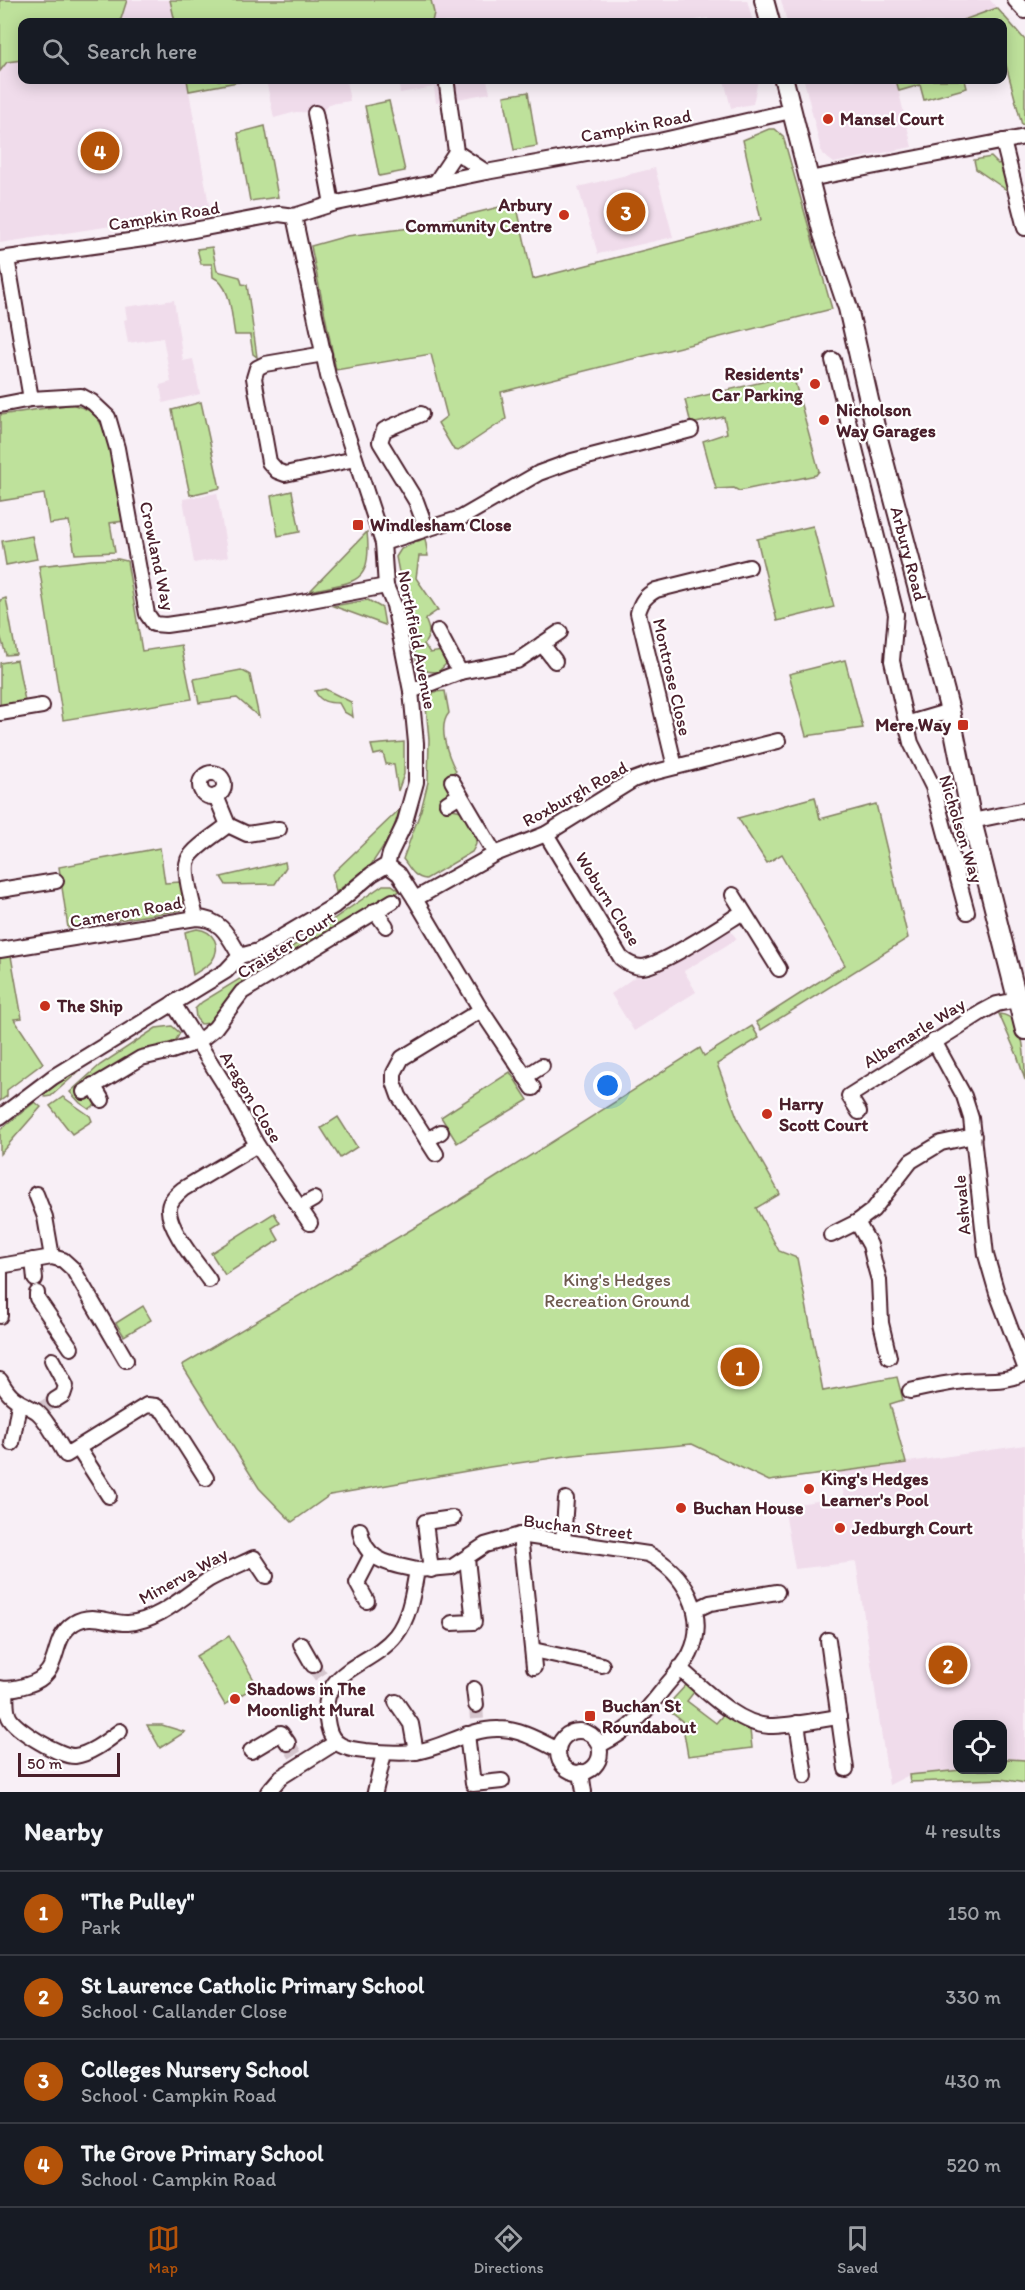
<!DOCTYPE html>
<meta charset="utf-8">
<style>
body{margin:0;font-family:Itim,sans-serif;background:#242831;color:#f1f3f6}
.controls{position:absolute;right:18px;bottom:18px;display:grid;overflow:hidden;border-radius:12px;box-shadow:0 3px 15px #0003}
.controls button{width:54px;height:54px;display:grid;place-items:center;padding:0;border:0;border-bottom:2px solid #363941;background:#171b24;color:#f1f3f6;font:30px sans-serif}
.scale{position:absolute;left:18px;bottom:15px;width:102px;box-sizing:border-box;padding-left:6px;border:3px solid #4a1f2b;border-top:0;font-size:16px;line-height:21px;white-space:nowrap;color:#4a1f2b;-webkit-text-stroke:4px #fff;paint-order:stroke}
.you{position:absolute;left:608px;top:1086px;width:21px;height:21px;margin:-15px;border:4px solid #fff;border-radius:50%;background:#1a73e8;box-shadow:0 0 0 9px #1a73e833}
.badge{display:grid;place-items:center;width:39px;height:39px;border-radius:50%;background:#b45309;color:#fff;font-size:20px;font-weight:700}
.pin{position:absolute;translate:-50% -50%;border:3px solid #fff;box-shadow:0 2px 6px #0006}
.list{margin:0;padding:0;list-style:none}
h2{display:flex;justify-content:space-between;align-items:center;height:78px;margin:0;padding:0 24px;font-size:26px}
h2 small{font-size:20px;font-weight:400;color:#9ea1a6}
.list li{display:grid;grid-template-columns:39px 1fr auto;gap:18px;align-items:center;box-sizing:border-box;height:84px;padding:0 24px;border-top:2px solid #363941}
.list b{display:block;font-size:22px;white-space:nowrap}
.list p{margin:0;font-size:20px;white-space:nowrap;color:#9ea1a6}
.list em{font-size:20px;font-style:normal;color:#9ea1a6}
.icon{flex:none;width:33px;height:33px;fill:none;stroke:currentColor;stroke-width:2;stroke-linecap:round;stroke-linejoin:round}
.map{position:relative;flex:none;width:1025px;height:1792px;overflow:hidden}
.search{position:absolute;background:#171b24;box-shadow:0 3px 15px #0003;left:18px;right:18px;top:18px;height:66px;display:flex;align-items:center;gap:15px;box-sizing:border-box;padding:0 21px;border-radius:12px;color:#9ea1a6;font-size:22px}
.sheet{height:414px;background:#171b24}
nav{display:flex;justify-content:space-around;align-items:center;box-sizing:border-box;height:84px;border-top:2px solid #363941;background:#171b24;font-size:16px;color:#9ea1a6}
nav a{display:grid;justify-items:center;gap:3px}
nav .on{color:#b45309}
.map>svg:first-child{display:block}
</style>
<div class="map">
<svg width="1025" height="1792" viewBox="0 0 1025 1792">
<rect width="100%" height="100%" fill="#f8eff6"/>
<filter id="ink" filterUnits="userSpaceOnUse"><feTurbulence type="fractalNoise" baseFrequency=".0167" numOctaves="2"/><feDisplacementMap in="SourceGraphic" scale="12" xChannelSelector="R" yChannelSelector="G"/><feConvolveMatrix kernelMatrix="1 2 1 2 8 2 1 2 1" color-interpolation-filters="sRGB"/></filter>
<g filter="url(#ink)">
<!-- built -->
<g fill="#f0dceb">
<path d="M0,0H747L753,22H709L708,18L685,22H22V80H248L189,91L210,211L0,243Z"/>
<path d="M781,0H990L997,8L958,22H787Z"/>
<path d="M266,80H346L350,101L329,104L321,113L296,112L274,118Z"/>
<path d="M398,80H487L490,93L436,103L434,87L400,93Z"/>
<path d="M724,80H758L753,104L731,108Z"/>
<path d="M804,80H896L912,147L834,163L822,154Z"/>
<path d="M655,168L673,237L598,254L578,187Z"/>
<path d="M174,300L183,361L193,359L200,394L163,403L160,385L171,382L163,338L128,343L124,320L127,319L125,307Z"/>
<path d="M217,493L228,557L194,563L183,499Z"/>
<path d="M729,929L737,939L684,971L696,992L634,1031L611,994L636,976L646,977L657,973Z"/>
<path d="M1025,1445V1768L1003,1769L1002,1724H958V1770H996L909,1775L889,1785L856,1562L795,1569L784,1506L844,1497L840,1472Z"/>
</g>
<!-- green -->
<g fill="#bee19b" stroke="#848063" stroke-width="1.5">
<path d="M0,0H127L120,22H22V60L7,62L0,71Z"/>
<path d="M170,0H431L434,13L432,22H175Z"/>
<path d="M997,8L1025,40V124L1022,125L1003,54L1002,22H958Z"/>
<path d="M187,80H248L189,91Z"/>
<path d="M896,80H965L967,88L924,100L920,85L899,91Z"/>
<path d="M528,92L537,146L514,150L504,96Z"/>
<path d="M389,101L405,171L379,176L365,106Z"/>
<path d="M265,126L278,197L250,201L238,133Z"/>
<path d="M769,129H775L783,136L832,309L501,392L506,419L458,451L454,450L438,423L447,416L431,354L336,370L311,246L347,236L418,227L516,203L533,279L761,220L743,140Z"/>
<path d="M991,157L998,164L1002,161L1009,189L1008,191L976,169L974,160Z"/>
<path d="M212,247L217,271L240,277L242,284L247,285L257,357L253,354L250,335H235C231,316 232,286 213,277L212,264H201L197,249Z"/>
<path d="M793,375L819,471L816,475L739,491L734,488L716,489L703,441L727,433L724,417L691,424L685,400Z"/>
<path d="M201,402L220,488L190,495L172,410Z"/>
<path d="M73,404C78,407 86,408 91,412C114,429 118,493 124,521L110,523L115,552L75,554L69,521L49,524L44,494L0,501V415Z"/>
<path d="M292,491L300,532L278,536L271,496Z"/>
<path d="M813,526L834,607L777,621L757,539Z"/>
<path d="M367,532C373,586 354,581 310,591Z"/>
<path d="M32,536L37,559L6,565L2,541Z"/>
<path d="M425,538L428,556H419L416,578L438,610L425,619C430,630 431,634 424,644L430,653L442,651L449,661L438,672C425,672 420,671 416,659L396,557L401,549Z"/>
<path d="M118,559L127,561L142,651L181,645L192,699L63,720L39,566L91,560Z"/>
<path d="M6,598L16,654L6,655L0,635V600Z"/>
<path d="M368,600L382,608L385,625L333,606Z"/>
<path d="M17,660L25,701L0,705V663Z"/>
<path d="M845,660L863,728L806,736L789,674Z"/>
<path d="M241,670L250,675L259,717L237,698L199,703L194,679Z"/>
<path d="M325,689L351,702L353,717L344,712L339,703C328,703 320,702 315,691Z"/>
<path d="M445,691L449,713C437,727 448,756 456,771L444,778L448,791L443,800L447,808L462,811L477,833L474,836C478,842 476,845 472,852L426,879C414,878 410,868 403,859L421,810L428,782L429,740L426,706L434,692Z"/>
<path d="M404,742V774L398,791L394,765L386,764L383,753L374,755L371,745Z"/>
<path d="M815,797L820,819L876,804L908,938L761,1030L756,1022L845,965L782,854L767,863L738,818Z"/>
<path d="M400,809L392,833L371,865L336,892L332,874Z"/>
<path d="M160,848L165,883L180,882L184,900L181,910L68,928L59,867Z"/>
<path d="M285,862L286,867L275,884L226,885L221,877Z"/>
<path d="M383,885H392L400,891L243,984L210,1023L201,1024L196,1018L195,1009L202,1002L303,940Z"/>
<path d="M197,929C214,931 222,946 212,961C208,966 199,971 193,975L185,932Z"/>
<path d="M6,954L11,956L22,1018L14,1019L43,1063L7,1090V1096L0,1101V955Z"/>
<path d="M999,1014C1025,1015 1025,1057 1025,1080L1017,1055Z"/>
<path d="M172,1026L180,1033L173,1045L138,1052L76,1089L82,1099L94,1098L99,1102L89,1109L80,1103L70,1092L100,1065L156,1028Z"/>
<path d="M752,1026L759,1038L717,1064L739,1122L780,1194L756,1208L779,1251L797,1258L823,1391L897,1377L903,1400L890,1404L906,1463L769,1481L692,1444L573,1455L490,1467L330,1495L292,1522L259,1488L182,1365L446,1209L700,1048L704,1056Z"/>
<path d="M80,1066L79,1071L51,1096L45,1097L41,1092Z"/>
<path d="M510,1072L528,1100L457,1143L441,1117Z"/>
<path d="M63,1097L90,1116L92,1121L72,1134L50,1106Z"/>
<path d="M35,1102L41,1107L0,1154V1130Z"/>
<path d="M338,1117L357,1147L340,1158L321,1128Z"/>
<path d="M274,1213L280,1223L272,1228L279,1240L225,1275L211,1253Z"/>
<path d="M143,1306L151,1320L124,1336L116,1323Z"/>
<path d="M229,1636L257,1685L225,1705L196,1656Z"/>
<path d="M686,1685L694,1692L687,1701L716,1723L723,1715L750,1730L752,1748L688,1756L682,1721L665,1708Z"/>
<path d="M147,1725H162L185,1732L160,1748Z"/>
<path d="M1008,1759L1025,1760V1783L1001,1779L910,1782L909,1775L962,1770H1002L1003,1761Z"/>
</g>
<g fill="none" stroke-linecap="round" stroke-linejoin="round">
<!-- street-tunnel -->
<g stroke="#d5c5cd" stroke-width="14" stroke-dasharray="14 7" stroke-linecap="butt">
<path d="M43,1408L55,1400"/>
<path d="M313,1665L321,1677"/>
<path d="M476,1705L477,1720"/>
<path d="M288,1743L296,1756"/>
</g>
<!-- street casing -->
<g stroke="#4a1f2b" stroke-width="18">
<g id="street">
<path d="M1015,0L1025,11"/>
<path d="M447,85L456,152L486,172"/>
<path d="M315,113L332,204"/>
<path d="M1003,141L1025,228"/>
<path d="M809,179L1025,137"/>
<path d="M436,182L456,152"/>
<path d="M7,258L31,399"/>
<path d="M0,259L151,238L279,214L294,216L332,204L486,172L659,141L791,111"/>
<path d="M324,354L265,364L257,368L254,378L269,462L277,471L285,474L355,459"/>
<path d="M833,360L896,614L892,661L911,743L933,787L967,912"/>
<path d="M0,405L31,399L81,396L92,402L108,417L117,448L147,614L154,624L166,625L221,617L386,586"/>
<path d="M421,414L384,430L380,442L416,501L426,528"/>
<path d="M383,543L461,518L539,473L572,461L691,430"/>
<path d="M438,631L460,672"/>
<path d="M542,644L555,661"/>
<path d="M411,691L460,672L517,661L560,632"/>
<path d="M0,713L42,706"/>
<path d="M906,724L950,711"/>
<path d="M675,767L638,613C641,602 645,596 656,590L749,567"/>
<circle cx="212" cy="785" r="12"/>
<path d="M452,781L495,854"/>
<path d="M216,796L228,825"/>
<path d="M447,803L460,795"/>
<path d="M972,821L1025,810"/>
<path d="M546,834L621,958C627,963 633,967 642,967C663,965 722,925 743,912"/>
<path d="M387,865L399,874L415,899L495,854L546,834L633,780L652,773L778,741"/>
<path d="M0,890L56,881"/>
<path d="M733,895L779,969"/>
<path d="M415,899L481,1010L533,1088"/>
<path d="M375,911L386,926"/>
<path d="M196,918C193,903 183,873 188,860C192,849 218,833 228,825L247,834L279,829"/>
<path d="M0,950L196,918C221,918 229,937 240,956"/>
<path d="M173,1003L224,1084L257,1145L310,1223"/>
<path d="M934,1041L964,1096L971,1118L986,1255L997,1293L1025,1367"/>
<path d="M525,1077L542,1066"/>
<path d="M93,1085L102,1100"/>
<path d="M84,1092L141,1058L172,1051L198,1042L215,1028L242,992L393,901"/>
<path d="M859,1112L849,1096L982,1012L997,1004L1017,1000"/>
<path d="M0,1117L53,1077L226,971L240,956L258,951L334,906L372,874L387,865L390,854L404,825L416,782V743L411,691L394,605L386,586L383,543L328,376L294,216"/>
<path d="M427,1140L441,1132"/>
<path d="M436,1154L399,1096L394,1082V1073L402,1058L481,1010"/>
<path d="M36,1194L45,1217L52,1257"/>
<path d="M300,1207L314,1199"/>
<path d="M857,1222L870,1245L875,1266L879,1280L881,1323L889,1357"/>
<path d="M831,1235L857,1222L873,1210L911,1161L941,1143L974,1136"/>
<path d="M33,1260L35,1279"/>
<path d="M0,1266L52,1257L63,1260L73,1269L126,1360"/>
<path d="M0,1266V1316"/>
<path d="M209,1280C197,1263 167,1228 169,1208C170,1200 177,1194 183,1189L257,1145"/>
<path d="M37,1293V1298L71,1348"/>
<path d="M52,1360L66,1386L63,1395L55,1400"/>
<path d="M0,1380C11,1401 18,1400 36,1411C46,1418 59,1444 66,1455L147,1405L156,1406L164,1412L206,1478"/>
<path d="M910,1391C928,1387 946,1383 965,1381C990,1379 1000,1383 1025,1373"/>
<path d="M12,1443L19,1404"/>
<path d="M78,1448L109,1496"/>
<path d="M360,1530C365,1562 390,1564 417,1570"/>
<path d="M520,1535L534,1667"/>
<path d="M563,1542L566,1499"/>
<path d="M431,1570L425,1522L453,1518"/>
<path d="M367,1601L357,1583L371,1556"/>
<path d="M695,1610L710,1603L777,1592"/>
<path d="M452,1623L474,1622L467,1559"/>
<path d="M828,1640L846,1769"/>
<path d="M301,1644L313,1665"/>
<path d="M533,1650L602,1665"/>
<path d="M679,1668C703,1688 736,1724 769,1726C792,1726 816,1720 839,1717"/>
<path d="M0,1688C9,1690 18,1688 27,1685C65,1674 47,1641 74,1623C93,1611 109,1624 128,1623C158,1621 184,1596 208,1580C222,1572 239,1565 254,1558L266,1576"/>
<path d="M6,1689C7,1698 5,1709 9,1717C15,1730 61,1757 75,1756C91,1754 108,1740 120,1731"/>
<path d="M474,1689L476,1705"/>
<path d="M396,1702L411,1724L416,1752"/>
<path d="M797,1723L805,1776"/>
<circle cx="579" cy="1752" r="21"/>
<path d="M467,1734L473,1784L502,1781"/>
<path d="M558,1750C540,1741 520,1729 499,1729C469,1728 444,1748 415,1752C399,1754 381,1752 365,1751C346,1749 332,1746 328,1726C315,1668 369,1669 396,1635C410,1617 413,1592 417,1570L452,1567L485,1545L520,1535L648,1554C684,1572 709,1615 690,1654C684,1666 673,1677 665,1687C643,1715 632,1729 600,1745"/>
<path d="M251,1751L281,1733L288,1743"/>
<path d="M581,1772L584,1792"/>
<path d="M268,1792L281,1777L335,1743"/>
<path d="M375,1792L384,1753"/>
</g>
</g>
<!-- secondary casing -->
<g stroke="#4a1f2b" stroke-width="22">
<g id="secondary">
<path d="M764,0L770,22"/>
<path id="s1" d="M784,80L823,234L848,308L876,431L950,711L972,821L1025,1030"/>
</g>
</g>
<!-- street -->
<use href="#street" stroke="#fff" stroke-width="14"/>
<!-- secondary -->
<use href="#secondary" stroke="#fff" stroke-width="18"/>
</g>
</g>
<!-- markers -->
<g fill="#c8321e" stroke="#fff" stroke-width="2">
<circle cx="828" cy="119" r="6"/>
<circle cx="564" cy="215" r="6"/>
<circle cx="815" cy="384" r="6"/>
<circle cx="824" cy="420" r="6"/>
<rect x="352" y="519" width="12" height="12" rx="3"/>
<rect x="957" y="719" width="12" height="12" rx="3"/>
<circle cx="45" cy="1006" r="6"/>
<circle cx="767" cy="1114" r="6"/>
<circle cx="809" cy="1489" r="6"/>
<circle cx="681" cy="1508" r="6"/>
<circle cx="840" cy="1528" r="6"/>
<circle cx="235" cy="1699" r="6"/>
<rect x="584" y="1710" width="12" height="12" rx="3"/>
</g>
<g text-anchor="middle" dominant-baseline="central" stroke-width="4.5" stroke-linejoin="round" paint-order="stroke">
<!-- poi labels -->
<g font-size="18" font-weight="bold" fill="#4a1f2b" stroke="#fff" text-anchor="start">
<text x="840" y="119">Mansel Court</text>
<text x="552" y="205" text-anchor="end">Arbury<tspan x="552" dy="21">Community Centre</tspan></text>
<text x="803" y="374" text-anchor="end">Residents'<tspan x="803" dy="21">Car Parking</tspan></text>
<text x="836" y="410">Nicholson<tspan x="836" dy="21">Way Garages</tspan></text>
<text x="370" y="525">Windlesham Close</text>
<text x="951" y="725" text-anchor="end">Mere Way</text>
<text x="57" y="1006">The Ship</text>
<text x="779" y="1104">Harry<tspan x="779" dy="21">Scott Court</tspan></text>
<text x="821" y="1479">King's Hedges<tspan x="821" dy="21">Learner's Pool</tspan></text>
<text x="693" y="1508">Buchan House</text>
<text x="852" y="1528">Jedburgh Court</text>
<text x="247" y="1689">Shadows in The<tspan x="247" dy="21">Moonlight Mural</tspan></text>
<text x="602" y="1706">Buchan St<tspan x="602" dy="21">Roundabout</tspan></text>
</g>
<!-- street labels -->
<g font-size="18" fill="#4a1f2b" stroke="#fff">
<text transform="translate(636 126) rotate(-11)">Campkin Road</text>
<text transform="translate(164 216) rotate(-9)">Campkin Road</text>
<text stroke="none"><textPath href="#s1" startOffset="490">Arbury Road</textPath></text>
<text transform="translate(157 556) rotate(78)">Crowland Way</text>
<text transform="translate(417 640) rotate(79)">Northfield Avenue</text>
<text transform="translate(672 677) rotate(77)">Montrose Close</text>
<text transform="translate(575 794) rotate(-29)">Roxburgh Road</text>
<text transform="translate(961 829) rotate(73)">Nicholson Way</text>
<text transform="translate(608 899) rotate(58)">Woburn Close</text>
<text transform="translate(126 912) rotate(-10)">Cameron Road</text>
<text transform="translate(286 945) rotate(-32)">Craister Court</text>
<text transform="translate(914 1033) rotate(-32)">Albemarle Way</text>
<text transform="translate(251 1097) rotate(59)">Aragon Close</text>
<text transform="translate(962 1205) rotate(-95)">Ashvale</text>
<text transform="translate(578 1527) rotate(7)">Buchan Street</text>
<text transform="translate(183 1576) rotate(-29)">Minerva Way</text>
</g>
<!-- park labels -->
<g font-size="18" fill="#6d594d" stroke="#fff">
<text x="617" y="1280">King's Hedges<tspan x="617" dy="21">Recreation Ground</tspan></text>
</g>
</g>
</svg>
<div class="controls">
<button><svg class="icon" aria-label="locate" viewBox="0 0 24 24"><circle cx="12" cy="12" r="6"/><path d="M12 2v4M12 18v4M2 12h4M18 12h4"/></svg></button>
</div>
<div class="scale">50 m</div>
<div class="you"></div>
<div class="pin badge" style="left:740px;top:1367px">1</div>
<div class="pin badge" style="left:948px;top:1665px">2</div>
<div class="pin badge" style="left:626px;top:212px">3</div>
<div class="pin badge" style="left:100px;top:151px">4</div>
<div class="search"><svg class="icon" aria-label="search" viewBox="0 0 24 24"><circle cx="10" cy="10" r="6"/><path d="M15 15l6 6"/></svg>Search here</div>
</div>
<section class="sheet">
<h2>Nearby<small>4 results</small></h2>
<ul class="list">
<li><span class="badge">1</span><div><b>&quot;The Pulley&quot;</b><p>Park</p></div><em>150 m</em></li>
<li><span class="badge">2</span><div><b>St Laurence Catholic Primary School</b><p>School · Callander Close</p></div><em>330 m</em></li>
<li><span class="badge">3</span><div><b>Colleges Nursery School</b><p>School · Campkin Road</p></div><em>430 m</em></li>
<li><span class="badge">4</span><div><b>The Grove Primary School</b><p>School · Campkin Road</p></div><em>520 m</em></li>
</ul>
</section>
<nav>
<a class="on"><svg class="icon" aria-label="map" viewBox="0 0 24 24"><path d="M3 6l6-2 6 2 6-2v14l-6 2-6-2-6 2zM9 4v14M15 6v14"/></svg>Map</a>
<a><svg class="icon" aria-label="directions" viewBox="0 0 24 24"><path d="M12 3l9 9-9 9-9-9zM9 14v-3h6M13 9l2 2-2 2"/></svg>Directions</a>
<a><svg class="icon" aria-label="saved" viewBox="0 0 24 24"><path d="M7 4h10v16l-5-4-5 4z"/></svg>Saved</a>
</nav>
